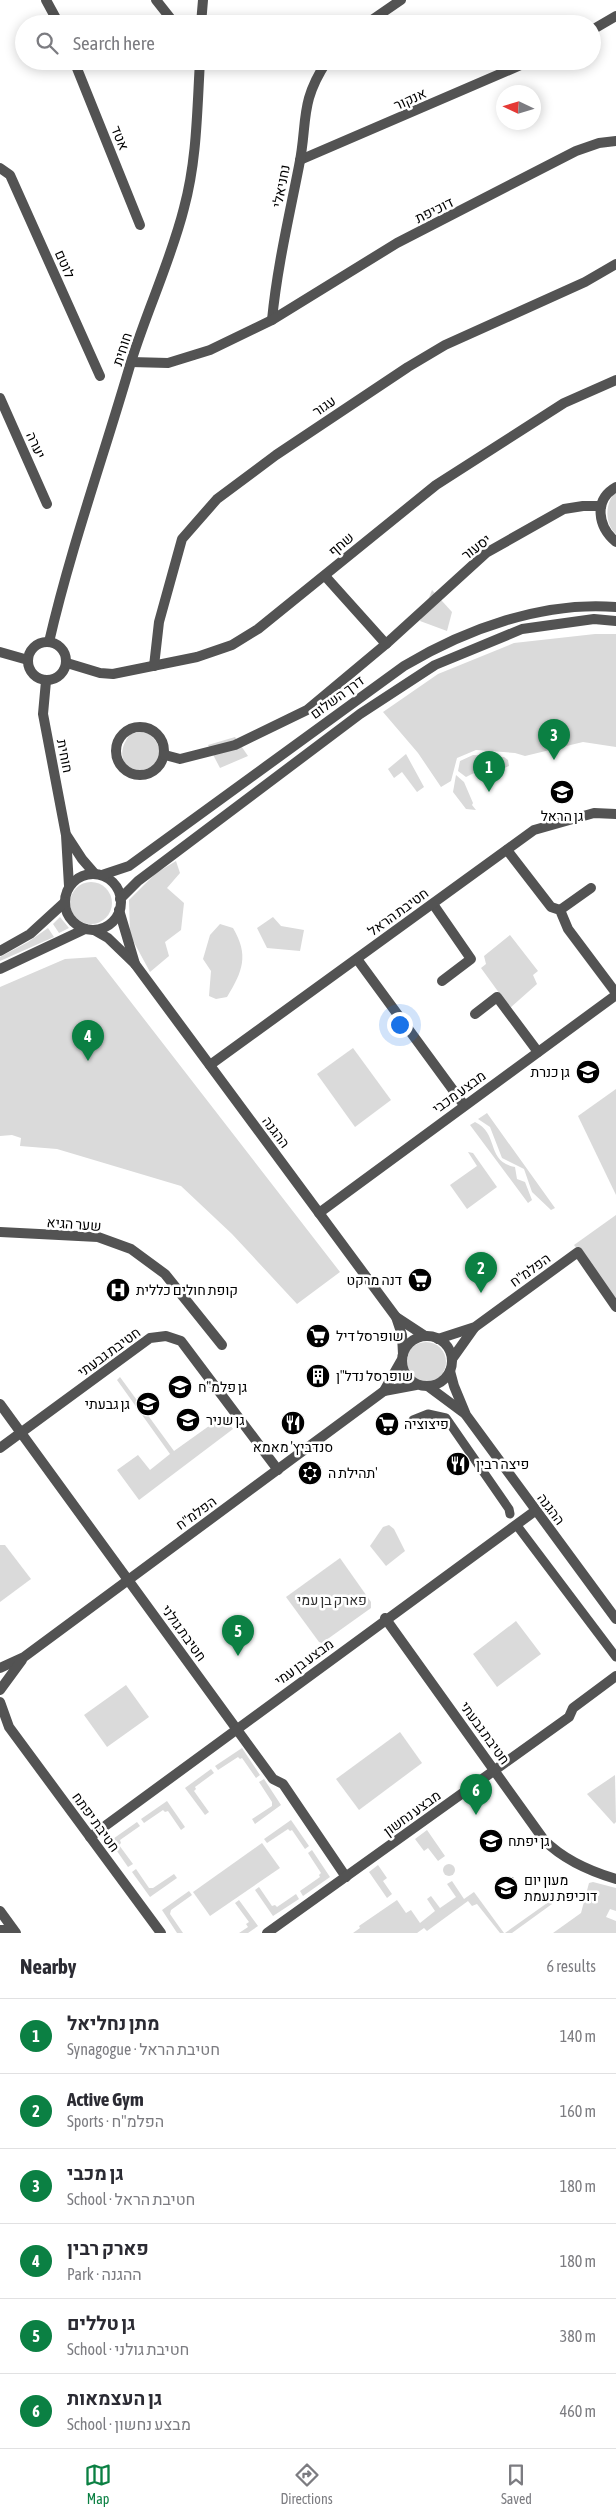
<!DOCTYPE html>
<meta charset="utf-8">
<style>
body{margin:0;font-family:"Asap Condensed",Heebo,sans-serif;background:#f2f2f3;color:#2b2b33}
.compass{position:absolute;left:496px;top:85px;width:45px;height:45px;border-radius:50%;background:#fff;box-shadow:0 2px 12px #0003;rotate:274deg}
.you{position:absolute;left:399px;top:1024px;width:18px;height:18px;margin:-12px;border:4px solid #fff;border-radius:50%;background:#1a73e8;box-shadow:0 0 0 8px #1a73e833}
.badge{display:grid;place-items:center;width:32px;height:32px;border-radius:50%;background:#0b8043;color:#fff;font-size:16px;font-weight:700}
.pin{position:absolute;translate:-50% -41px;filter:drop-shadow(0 1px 2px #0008)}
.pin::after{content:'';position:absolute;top:26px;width:18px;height:15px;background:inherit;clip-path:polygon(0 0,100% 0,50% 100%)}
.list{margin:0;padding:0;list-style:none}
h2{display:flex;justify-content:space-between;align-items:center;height:65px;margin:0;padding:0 20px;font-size:21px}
h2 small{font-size:16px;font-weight:400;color:#7c7c81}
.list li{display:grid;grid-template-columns:32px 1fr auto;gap:15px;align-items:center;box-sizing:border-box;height:75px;padding:0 20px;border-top:1px solid #e1e1e2}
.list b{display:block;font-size:19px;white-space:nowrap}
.list p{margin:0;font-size:16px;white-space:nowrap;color:#7c7c81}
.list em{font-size:16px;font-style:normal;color:#7c7c81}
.icon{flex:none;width:28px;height:28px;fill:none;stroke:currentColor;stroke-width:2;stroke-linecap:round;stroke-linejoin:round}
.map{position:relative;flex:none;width:616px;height:1933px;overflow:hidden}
.search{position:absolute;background:#fff;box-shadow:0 2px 12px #0003;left:15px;right:15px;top:15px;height:55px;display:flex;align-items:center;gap:12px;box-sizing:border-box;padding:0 18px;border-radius:28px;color:#7c7c81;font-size:19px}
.sheet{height:515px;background:#fff}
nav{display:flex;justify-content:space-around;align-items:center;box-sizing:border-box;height:70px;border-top:1px solid #e1e1e2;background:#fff;font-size:14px;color:#7c7c81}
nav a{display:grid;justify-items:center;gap:2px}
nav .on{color:#0b8043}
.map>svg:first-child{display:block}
</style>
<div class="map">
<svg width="616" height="1933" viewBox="0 0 616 1933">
<rect width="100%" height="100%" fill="#fff"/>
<!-- green -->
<g fill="#dadada">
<path d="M616,491V534C604,523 605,503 616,491Z"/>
<path d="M432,590L452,612L447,631L420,621Z"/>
<path d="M595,634H616V747L583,742L525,756L515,753L476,750L457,758L451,781L441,787L418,753L383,712L438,674L514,643Z"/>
<path d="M146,731C172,751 160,776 128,769C119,756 121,747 130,734Z"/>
<path d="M235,737L248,756L220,768L208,745Z"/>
<path d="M406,754L424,787L417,792L402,772L394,778L388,769Z"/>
<path d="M473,755L504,757L508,760L509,766L502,769L497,760L473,771L474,773L466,777L458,771L460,761Z"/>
<path d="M456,775L464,782L473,803L472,805L476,810L466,809L453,792Z"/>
<path d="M176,861L180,873L167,888L184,903L181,930L165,942L169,956L150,972L130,935L129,900L156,873Z"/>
<circle cx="91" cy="903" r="21"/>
<path d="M60,917L69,928L59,933L53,924Z"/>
<path d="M273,917L281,926L304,930L300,951L267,948L257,928Z"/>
<path d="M220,924L233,928C249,955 243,971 227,997L216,999L209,996L211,971L203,959L210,935Z"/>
<path d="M48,928L54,937L0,961V957L28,942Z"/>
<path d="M510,935L538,971L533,975L537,984L510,1008L481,968L486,964L484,956Z"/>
<path d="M96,957L340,1272L297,1304L232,1234L181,1186L57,1149L20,1146L21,1138L12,1135L0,1136V987L65,959Z"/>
<path d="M353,1048L391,1100L355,1127L317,1074Z"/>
<path d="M616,1089V1195L578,1116Z"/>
<path d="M487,1113L555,1208L551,1210L532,1192L524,1169L502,1158L490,1127L478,1119Z"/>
<path d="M475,1122C500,1134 485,1161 515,1167L517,1179L525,1182L532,1200L528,1203L470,1125Z"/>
<path d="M468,1152L473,1153L497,1187L467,1209L450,1185L477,1166Z"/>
<path d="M616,1215V1299L574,1245Z"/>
<circle cx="426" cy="1362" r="20"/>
<path d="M120,1377L174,1451L223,1416L233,1429L139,1500L117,1470L138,1455L150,1470L170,1454L117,1380Z"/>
<path d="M389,1525L394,1529L405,1551L386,1566L370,1546L383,1527Z"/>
<path d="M0,1545H5L31,1579L0,1602Z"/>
<path d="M340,1558L371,1602V1608L322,1643L319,1642L286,1597Z"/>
<path d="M516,1621L541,1654L497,1687L473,1654Z"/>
<path d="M126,1685L149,1717L107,1747L84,1715Z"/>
<path d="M400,1732L422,1763L359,1810L336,1779Z"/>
<path d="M242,1748L260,1775L256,1778L242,1758L240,1759L238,1757L218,1770L215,1766Z"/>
<path d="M211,1769L214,1773L195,1787L196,1789L194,1791L209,1812L205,1815L185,1788Z"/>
<path d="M615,1775L616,1822L614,1824L587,1794Z"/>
<path d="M264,1779L281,1805L255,1824L252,1819L272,1806V1802L259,1782Z"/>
<path d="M167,1801L185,1827L181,1830L168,1811L165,1812L163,1810L144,1823L141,1819Z"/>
<path d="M291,1820L309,1846L305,1849L292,1830L290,1831L288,1829L267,1843L264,1839Z"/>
<path d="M137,1822L140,1826L120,1840L121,1843L119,1845L133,1864L128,1867L110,1841Z"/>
<path d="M427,1830L445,1856L438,1861L428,1848L424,1851L415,1839Z"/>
<path d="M262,1843L280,1868L210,1916L193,1892Z"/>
<path d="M312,1850L330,1877L303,1896L300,1891L320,1877L319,1875L321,1873L308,1853Z"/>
<circle cx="449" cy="1870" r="6"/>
<path d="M378,1865L387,1878L383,1881L392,1894L387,1898L369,1872Z"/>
<path d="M136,1869L149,1888H153L174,1874L177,1878L150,1897L132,1872Z"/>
<path d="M452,1881L464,1899L474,1892L504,1933H500L477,1904L472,1906L468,1901L427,1931L424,1928L417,1933H353L360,1928L359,1926L397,1900L406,1913L411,1910L420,1923L435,1911L427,1899L431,1896L440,1908L456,1897L447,1884Z"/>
<path d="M593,1882L616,1888V1911L610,1909L606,1917L616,1921V1933H553L581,1913L589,1883Z"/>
<path d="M259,1887L272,1906L275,1905L277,1907L296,1894L299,1899L273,1916L255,1890Z"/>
<path d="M189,1891L192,1895L171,1910L170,1914L183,1933H177L162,1910Z"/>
<path d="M239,1900L258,1926L248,1933H239L248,1927L246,1924L249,1922L235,1903Z"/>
<path d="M550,1901L552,1904L512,1933H505Z"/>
</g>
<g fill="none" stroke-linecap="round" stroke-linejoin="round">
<!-- pedestrian -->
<g stroke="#535353" stroke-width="9">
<path d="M413,1420L428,1414L446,1418L509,1509L510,1514"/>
<path d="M518,1527L616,1657"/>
</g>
<!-- minor -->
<g stroke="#535353" stroke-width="10">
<path d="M46,0L59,24"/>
<path d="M156,0L175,24"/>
<path d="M201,24L203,0"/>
<path d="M366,24L401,0"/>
<path d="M592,30L616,16"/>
<path d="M74,61L140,225"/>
<path d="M300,160L530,61"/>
<path d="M0,168L10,175L100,376"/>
<path d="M272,320C277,268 289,217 299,166C308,122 299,103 327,61"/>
<path d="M131,362L168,363L210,350L272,320L397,243L576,151L599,143L616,141"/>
<path d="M0,398L47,504"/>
<path d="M616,487C593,500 598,527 616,542"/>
<circle cx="47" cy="661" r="19"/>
<path d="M49,642C71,547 104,455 131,362C147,310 171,260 184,208C197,160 197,111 200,61"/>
<path d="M386,644L486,553L564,509L583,506H601"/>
<path d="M0,652L28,660"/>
<path d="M67,663L100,673L113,674L197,657L232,645L258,629L436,485L564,403L616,380"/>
<path d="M154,666L159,622L182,539L217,499L276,455L408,367L445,345L585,282L616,264"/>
<path d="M46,681L43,714L66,835L69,886"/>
<circle cx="140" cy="751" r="24"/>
<path d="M165,755L180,759L235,745L307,710L386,644L325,576"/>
<path d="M67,836L82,859L95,874"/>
<path d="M507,850L551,907L560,910L568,929L616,993"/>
<path d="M433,904L471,959L442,981"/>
<path d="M119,910L135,964"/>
<path d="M560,910L591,888"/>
<path d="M94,930L108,938L135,964L396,1317L402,1335L403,1354"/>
<path d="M357,959L464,1105"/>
<path d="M475,1014L497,997L538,1052"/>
<path d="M210,1065L534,830L594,813L616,814"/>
<path d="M319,1213L616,995"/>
<path d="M0,1232L98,1237L131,1249L165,1274L222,1345"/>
<path d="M396,1317L425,1336"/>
<circle cx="427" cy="1361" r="25"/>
<path d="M438,1339L475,1327L578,1252L616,1307"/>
<path d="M452,1359L474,1328"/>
<path d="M450,1371L454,1386L466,1415L616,1619"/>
<path d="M429,1387L464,1413"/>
<path d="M384,1391L416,1385"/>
<path d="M0,1404L273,1779L283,1784L346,1877"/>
<path d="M0,1448L150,1338L166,1336L181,1341L278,1470"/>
<path d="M385,1618L544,1840C564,1860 589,1871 616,1879"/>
<path d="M0,1668L24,1657L384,1391L401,1361"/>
<path d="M0,1690L22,1660"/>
<path d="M0,1702L9,1727L161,1933"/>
<path d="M90,1837L535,1511"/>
<path d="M267,1933L569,1717L573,1708L616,1676"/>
</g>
<!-- tertiary -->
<g stroke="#535353" stroke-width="10">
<circle cx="93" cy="902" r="28"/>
<path d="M102,875L129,866L404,666C466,629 543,601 616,607"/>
<path d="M120,899L138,881L360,714L435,665L522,629L594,619L616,621"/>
<path d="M0,951L30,934L65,902"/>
<path d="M0,969L85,929"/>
<path d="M0,1911L16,1933"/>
<path d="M0,1930H13"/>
</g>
</g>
<!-- icons -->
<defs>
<g id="school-disc" transform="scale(1.25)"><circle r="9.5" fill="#000" stroke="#fff"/><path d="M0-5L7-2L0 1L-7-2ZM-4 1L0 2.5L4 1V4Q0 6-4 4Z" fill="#fff"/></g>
<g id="supermarket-disc" transform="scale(1.25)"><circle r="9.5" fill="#000" stroke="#fff"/><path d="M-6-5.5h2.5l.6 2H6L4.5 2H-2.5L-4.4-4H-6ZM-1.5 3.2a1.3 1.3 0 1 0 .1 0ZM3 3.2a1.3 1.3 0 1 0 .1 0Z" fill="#fff"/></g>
<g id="hospital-disc" transform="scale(1.25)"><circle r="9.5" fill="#000" stroke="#fff"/><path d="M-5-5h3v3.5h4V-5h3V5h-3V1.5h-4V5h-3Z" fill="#fff"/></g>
<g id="building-disc" transform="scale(1.25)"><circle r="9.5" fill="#000" stroke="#fff"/><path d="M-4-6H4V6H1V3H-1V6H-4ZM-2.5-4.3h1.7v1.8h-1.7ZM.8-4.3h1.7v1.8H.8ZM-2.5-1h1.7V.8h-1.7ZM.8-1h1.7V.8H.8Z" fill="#fff"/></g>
<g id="restaurant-disc" transform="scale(1.25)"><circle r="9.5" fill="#000" stroke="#fff"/><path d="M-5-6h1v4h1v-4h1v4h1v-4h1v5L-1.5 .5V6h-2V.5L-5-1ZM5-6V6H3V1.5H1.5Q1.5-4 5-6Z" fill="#fff"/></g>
<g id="synagogue-disc" transform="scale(1.25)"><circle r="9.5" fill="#000" stroke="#fff"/><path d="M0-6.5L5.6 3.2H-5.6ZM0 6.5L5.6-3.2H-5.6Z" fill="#fff"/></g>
</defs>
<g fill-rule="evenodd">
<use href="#school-disc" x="562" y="792"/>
<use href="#school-disc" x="588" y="1072"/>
<use href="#supermarket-disc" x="420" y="1280"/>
<use href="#hospital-disc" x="118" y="1290"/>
<use href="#supermarket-disc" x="318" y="1336"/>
<use href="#building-disc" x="318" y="1376"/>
<use href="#school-disc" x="180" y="1387"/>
<use href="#school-disc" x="148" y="1404"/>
<use href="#school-disc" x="188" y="1420"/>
<use href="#restaurant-disc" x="293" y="1423"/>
<use href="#supermarket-disc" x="387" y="1424"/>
<use href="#restaurant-disc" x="458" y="1464"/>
<use href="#synagogue-disc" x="310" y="1473"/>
<use href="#school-disc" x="491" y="1841"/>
<use href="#school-disc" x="506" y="1888"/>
</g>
<g text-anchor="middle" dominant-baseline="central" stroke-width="5" stroke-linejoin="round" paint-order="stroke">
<!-- street labels -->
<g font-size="14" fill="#000" stroke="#fff">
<text transform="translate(410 99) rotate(-24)">אנקור</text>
<text transform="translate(120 138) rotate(68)">אטד</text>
<text transform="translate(281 186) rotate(-79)">נחניאלי</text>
<text transform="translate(434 210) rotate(-26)">דוכיפת</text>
<text transform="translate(65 264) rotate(66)">לוטם</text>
<text transform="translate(122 349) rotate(-72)">חוחית</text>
<text transform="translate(324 406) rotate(-34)">עגור</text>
<text transform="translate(36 445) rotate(66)">יערה</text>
<text transform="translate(341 544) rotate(-41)">שחף</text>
<text transform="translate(476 547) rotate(-37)">יסעור</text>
<text transform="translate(337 697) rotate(-36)">דרך השלום</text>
<text transform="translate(65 756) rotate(79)">חוחית</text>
<text transform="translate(398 912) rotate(-36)">חטיבת הראל</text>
<text transform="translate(459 1092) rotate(-36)">מבצע מכבי</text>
<text transform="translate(276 1132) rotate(53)">ההגנה</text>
<text transform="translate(74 1224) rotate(4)">שער הגיא</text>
<text transform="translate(530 1270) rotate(-36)">הפלמ"ח</text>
<text transform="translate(109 1352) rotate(-36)">חטיבת גבעתי</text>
<text transform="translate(551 1509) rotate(53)">ההגנה</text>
<text transform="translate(196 1513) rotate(-36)">הפלמ"ח</text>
<text transform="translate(184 1633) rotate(54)">חטיבת גולני</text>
<text transform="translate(304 1662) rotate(-36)">מבצע בן עמי</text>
<text transform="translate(485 1733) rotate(54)">חטיבת גבעתי</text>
<text transform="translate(412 1813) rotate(-36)">מבצע נחשון</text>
<text transform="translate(96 1822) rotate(54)">חטיבת יפתח</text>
</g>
<!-- poi labels -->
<g font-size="14" fill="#000" stroke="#fff" text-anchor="start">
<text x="562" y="816" text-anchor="middle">גן הראל</text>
<text x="570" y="1072" text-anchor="end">גן כנרת</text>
<text x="402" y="1280" text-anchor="end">דנה מרקט</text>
<text x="136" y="1290">קופת חולים כללית</text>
<text x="336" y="1336">שופרסל דיל</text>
<text x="336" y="1376">שופרסל נדל"ן</text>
<text x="198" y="1387">גן פלמ"ח</text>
<text x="130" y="1404" text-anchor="end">גן גבעתי</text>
<text x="206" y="1420">גן שניר</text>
<text x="404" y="1424">פיצוציה</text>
<text x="293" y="1447" text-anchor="middle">סנדביץ' מאמא</text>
<text x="476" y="1464">פיצה רבין</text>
<text x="328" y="1473">תהילת ה'</text>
<text x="508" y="1841">גן יפתח</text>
<text x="524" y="1880">מעון יום<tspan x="524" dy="16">דוכיפת נעמת</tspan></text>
</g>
<!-- park labels -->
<g font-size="14" fill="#313131" stroke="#fff">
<text x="332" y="1600">פארק בן עמי</text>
</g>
</g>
</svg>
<svg class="compass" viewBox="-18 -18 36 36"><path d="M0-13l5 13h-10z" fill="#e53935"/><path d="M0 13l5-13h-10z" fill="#7c7c81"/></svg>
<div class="you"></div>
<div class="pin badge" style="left:489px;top:792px">1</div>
<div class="pin badge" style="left:481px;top:1293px">2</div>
<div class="pin badge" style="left:554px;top:760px">3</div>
<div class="pin badge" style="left:88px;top:1061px">4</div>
<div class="pin badge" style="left:238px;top:1656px">5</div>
<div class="pin badge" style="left:476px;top:1815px">6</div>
<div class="search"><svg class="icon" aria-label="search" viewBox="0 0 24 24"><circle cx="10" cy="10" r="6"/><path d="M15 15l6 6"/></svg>Search here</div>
</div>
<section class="sheet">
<h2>Nearby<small>6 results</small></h2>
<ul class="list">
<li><span class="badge">1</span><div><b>מתן נחליאל</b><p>Synagogue · חטיבת הראל</p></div><em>140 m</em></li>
<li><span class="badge">2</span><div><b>Active Gym</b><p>Sports · הפלמ&quot;ח</p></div><em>160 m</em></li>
<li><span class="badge">3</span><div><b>גן מכבי</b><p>School · חטיבת הראל</p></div><em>180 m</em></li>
<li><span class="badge">4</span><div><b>פארק רבין</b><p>Park · ההגנה</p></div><em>180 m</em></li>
<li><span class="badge">5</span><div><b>גן טללים</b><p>School · חטיבת גולני</p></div><em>380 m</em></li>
<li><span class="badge">6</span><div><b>גן העצמאות</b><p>School · מבצע נחשון</p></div><em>460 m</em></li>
</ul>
</section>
<nav>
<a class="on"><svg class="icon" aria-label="map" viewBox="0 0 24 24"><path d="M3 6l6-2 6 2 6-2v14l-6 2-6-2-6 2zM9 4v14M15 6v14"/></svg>Map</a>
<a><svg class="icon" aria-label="directions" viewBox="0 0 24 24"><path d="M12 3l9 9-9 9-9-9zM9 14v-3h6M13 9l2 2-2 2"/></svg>Directions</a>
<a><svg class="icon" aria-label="saved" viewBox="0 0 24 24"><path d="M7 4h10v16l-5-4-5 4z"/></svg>Saved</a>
</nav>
